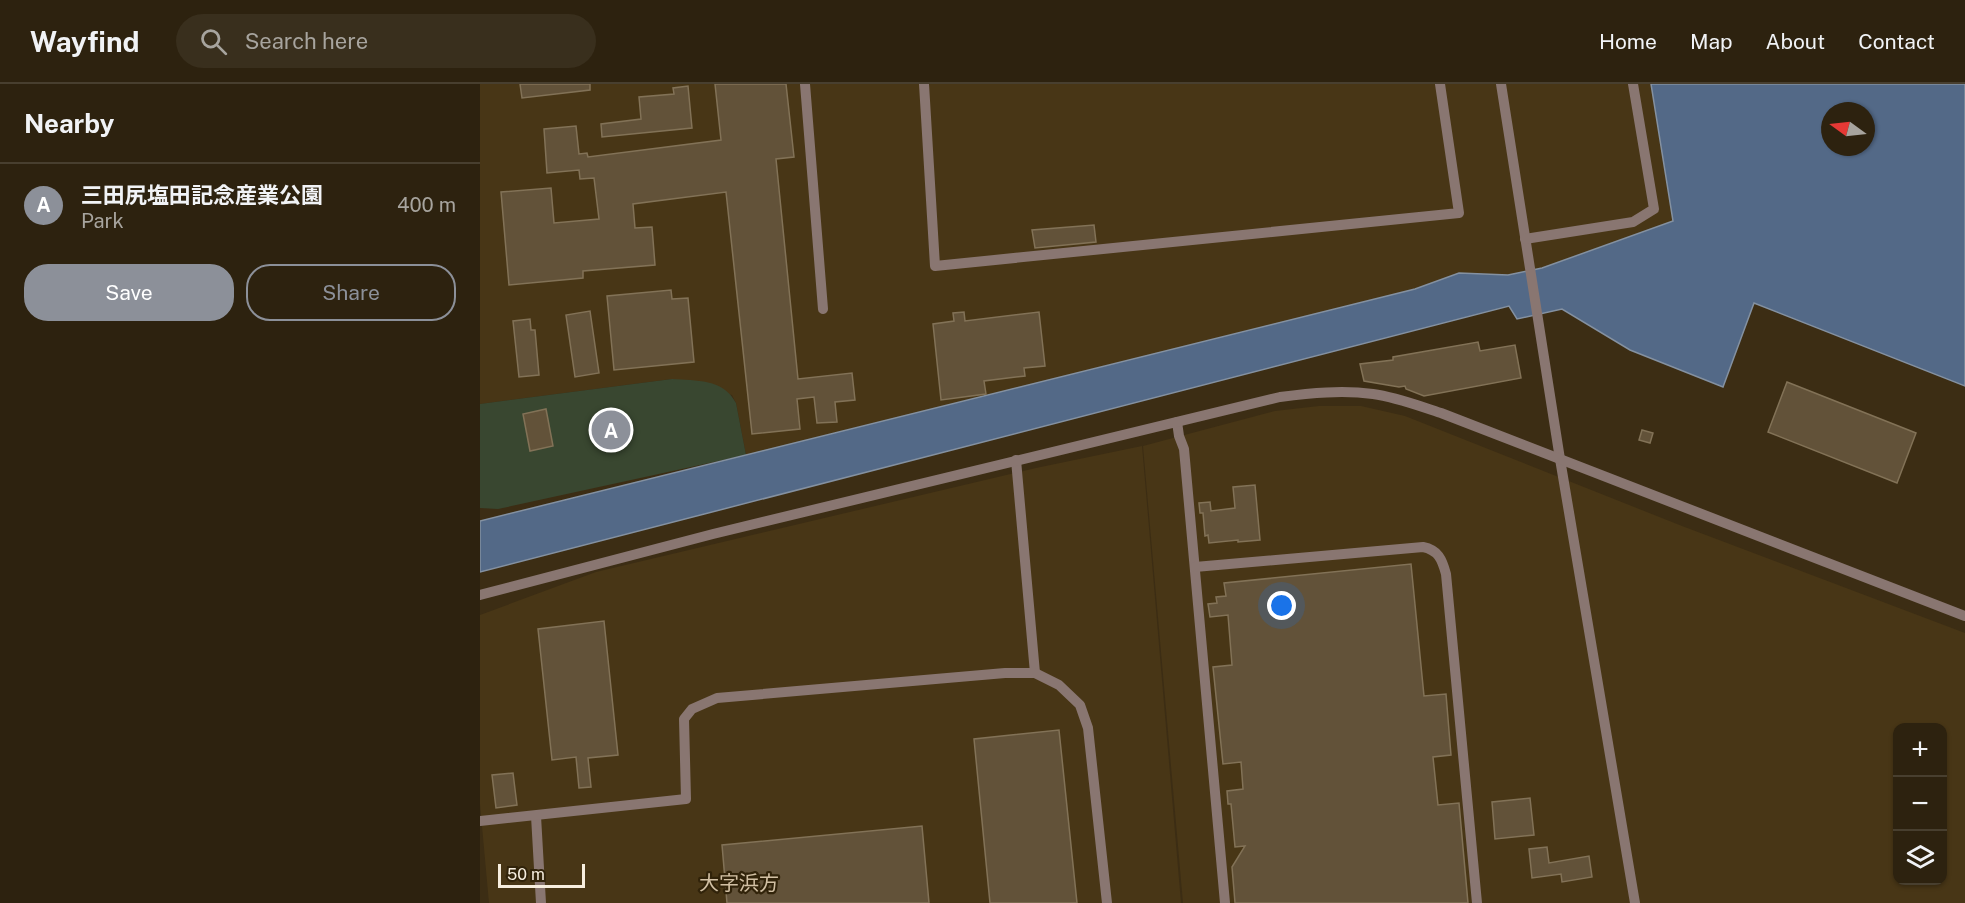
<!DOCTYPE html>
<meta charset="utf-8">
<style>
body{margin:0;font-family:"Public Sans","Noto Sans JP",sans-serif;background:#392f1d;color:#f1f3f6}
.controls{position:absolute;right:18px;bottom:18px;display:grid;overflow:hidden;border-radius:12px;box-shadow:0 2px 4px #0004}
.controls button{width:54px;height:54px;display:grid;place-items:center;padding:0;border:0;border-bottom:2px solid #483f2f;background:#2d220f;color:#f1f3f6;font:30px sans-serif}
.compass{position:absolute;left:1341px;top:18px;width:54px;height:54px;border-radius:50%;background:#2d220f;box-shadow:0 2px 4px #0004;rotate:285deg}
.scale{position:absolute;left:18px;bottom:15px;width:87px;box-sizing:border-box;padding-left:6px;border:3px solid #f7eedf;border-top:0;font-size:16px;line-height:21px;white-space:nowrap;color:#f7eedf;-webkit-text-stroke:4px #31230a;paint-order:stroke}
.you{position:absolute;left:802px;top:522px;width:21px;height:21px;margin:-15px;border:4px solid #fff;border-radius:50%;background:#1a73e8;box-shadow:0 0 0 9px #1a73e833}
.badge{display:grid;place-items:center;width:39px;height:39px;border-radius:50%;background:#8c9099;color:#fff;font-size:20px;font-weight:700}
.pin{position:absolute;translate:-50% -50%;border:3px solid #fff;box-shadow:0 2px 6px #0006}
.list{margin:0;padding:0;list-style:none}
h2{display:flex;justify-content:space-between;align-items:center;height:78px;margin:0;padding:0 24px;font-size:26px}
h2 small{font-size:20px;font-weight:400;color:#a7a49e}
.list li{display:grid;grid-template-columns:39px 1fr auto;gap:18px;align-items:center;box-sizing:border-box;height:84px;padding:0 24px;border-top:2px solid #483f2f}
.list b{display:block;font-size:22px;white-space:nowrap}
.list p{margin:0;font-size:20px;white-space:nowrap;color:#a7a49e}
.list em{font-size:20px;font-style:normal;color:#a7a49e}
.actions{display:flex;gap:12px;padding:18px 24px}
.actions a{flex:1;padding:14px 0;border:2px solid #8c9099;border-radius:24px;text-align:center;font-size:21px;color:#8c9099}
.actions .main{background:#8c9099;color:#fff}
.icon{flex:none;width:33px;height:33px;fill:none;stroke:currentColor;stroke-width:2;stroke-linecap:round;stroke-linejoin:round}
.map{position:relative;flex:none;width:1485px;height:819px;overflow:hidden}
header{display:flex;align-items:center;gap:36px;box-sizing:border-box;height:84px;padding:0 30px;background:#2d220f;border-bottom:2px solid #483f2f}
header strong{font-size:28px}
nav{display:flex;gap:33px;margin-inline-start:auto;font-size:21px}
.search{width:420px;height:54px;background:#392f1d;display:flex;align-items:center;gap:15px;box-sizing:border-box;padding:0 21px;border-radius:33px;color:#a7a49e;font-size:22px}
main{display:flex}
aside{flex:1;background:#2d220f}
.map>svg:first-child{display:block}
</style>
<header>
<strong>Wayfind</strong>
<div class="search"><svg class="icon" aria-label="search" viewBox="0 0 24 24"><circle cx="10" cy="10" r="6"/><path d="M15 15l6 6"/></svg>Search here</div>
<nav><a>Home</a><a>Map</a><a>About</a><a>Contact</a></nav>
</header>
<main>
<aside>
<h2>Nearby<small></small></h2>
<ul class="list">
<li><span class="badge">A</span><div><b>三田尻塩田記念産業公園</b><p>Park</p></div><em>400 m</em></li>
</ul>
<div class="actions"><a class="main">Save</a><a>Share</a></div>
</aside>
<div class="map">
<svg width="1485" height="819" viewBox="0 0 1485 819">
<rect width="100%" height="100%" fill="#3c2d14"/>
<!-- built -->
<g fill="#483616" fill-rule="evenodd">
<path d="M0,0H1171L1193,137L1062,184L1028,191L979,189L935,205L266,371L256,319L252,311L192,295L0,320Z"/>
<path d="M839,322H881L925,332L1202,442L1485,549V819H703L663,362L795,327ZM1418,644H1462V796H1418Z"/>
<path d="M662,362L701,819H9L0,720V531L116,488L556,384Z"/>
</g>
<!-- green -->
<path fill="#394730" d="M192,295C216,297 243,294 256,319L266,371L18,425L0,424V320Z"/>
<!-- water -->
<path fill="#536987" stroke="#8491a1" stroke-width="1.5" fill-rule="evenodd" d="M1171,0H1485V302L1274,219L1243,303L1150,266L1082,225L1037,235L1029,222L0,488V437L935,205L979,189L1028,191L1062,184L1193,137ZM1350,27H1386V63H1350Z"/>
<!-- building -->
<g fill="#625239" stroke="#827257" stroke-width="1.5">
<path d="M40,0H110V6L42,14Z"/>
<path d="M235,0H306L314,73L296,75L318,295L372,289L375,316L355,318L357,338L337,339L334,313L317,315L320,345L272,350L246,108L153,120L155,144L172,143L175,181L103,187V194L29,201L21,108L71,104L74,139L119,135L114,94L100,95L99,86L67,89L64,45L96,42L99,70L107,69L108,73L241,56Z"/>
<path d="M208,2L212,44L122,53L121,40L161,35L159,13L194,10L193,4Z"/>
<path d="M614,141L616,158L555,164L552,146Z"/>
<path d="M191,206L192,215L208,214L214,278L134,286L127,212Z"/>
<path d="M110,227L119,289L95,293L86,231Z"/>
<path d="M484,228L485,237L559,228L565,282L544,284L545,292L504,297L506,310L461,316L453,240L474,237L473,229Z"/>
<path d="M50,235L51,246H55L59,291L39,293L33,237Z"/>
<path d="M998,258L1000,267L1035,261L1041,294L944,312L926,305L925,302L919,303L884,297L880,280L913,276V273Z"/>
<path d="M1307,298L1436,349L1417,399L1288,348Z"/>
<path d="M66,325L73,362L50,367L43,330Z"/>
<path d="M1162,346L1173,349L1170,359L1159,356Z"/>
<path d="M775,401L780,456L758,458V456L729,459L728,451L725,452L723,429H720L719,419L730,418L731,427L755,424L753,403Z"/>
<path d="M931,480L944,612L966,610L971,671L953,673L958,721L979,719L988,819H755L752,783L765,762L755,763L751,720H748L747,707L763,705L761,678L743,680L733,583L752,581L748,531L730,533L728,520L737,519L736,513L746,512L744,499Z"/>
<path d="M124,537L138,671L108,674L111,703L99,704L96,673L72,676L58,545Z"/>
<path d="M579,646L597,819H510L494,655Z"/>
<path d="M33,689L37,721L16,724L12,691Z"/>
<path d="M1050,714L1054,751L1015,755L1012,718Z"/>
<path d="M442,742L449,819H247L242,761Z"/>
<path d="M1067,763L1069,779L1109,772L1112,793L1082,798L1081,790L1052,794L1049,765Z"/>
</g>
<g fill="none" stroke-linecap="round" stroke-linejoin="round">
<!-- minor -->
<g stroke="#897671" stroke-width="10">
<path d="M325,0L343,225"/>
<path d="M444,0L455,182L979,129L960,0"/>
<path d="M1021,0L1080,375L1155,819"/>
<path d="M1045,155L1153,138L1174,125L1153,0"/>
<path d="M697,338L699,352L704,365L745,819"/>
<path d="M536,376L555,589"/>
<path d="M715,483L943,463C958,466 962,475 966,490L997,819"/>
<path d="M0,511L233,450L800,313C831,309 862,306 893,310C916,313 939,322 961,329L1485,532"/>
<path d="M56,732L61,819"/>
<path d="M0,737L206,715L204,635L212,625L237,614L525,589H555L579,601L600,621L608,644L627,819"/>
</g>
</g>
<g text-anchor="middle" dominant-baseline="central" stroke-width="4.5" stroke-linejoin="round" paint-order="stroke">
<!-- quarter labels -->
<g font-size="20" fill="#d2c0a4" stroke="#31230a">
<text x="259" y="799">大字浜方</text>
</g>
</g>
</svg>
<div class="controls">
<button>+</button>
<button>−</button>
<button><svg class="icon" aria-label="layers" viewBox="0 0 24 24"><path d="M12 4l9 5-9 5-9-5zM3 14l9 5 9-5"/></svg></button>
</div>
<svg class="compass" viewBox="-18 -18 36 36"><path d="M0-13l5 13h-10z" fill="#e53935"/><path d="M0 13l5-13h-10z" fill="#a7a49e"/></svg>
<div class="scale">50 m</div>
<div class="you"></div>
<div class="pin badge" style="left:131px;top:346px">A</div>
</div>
</main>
